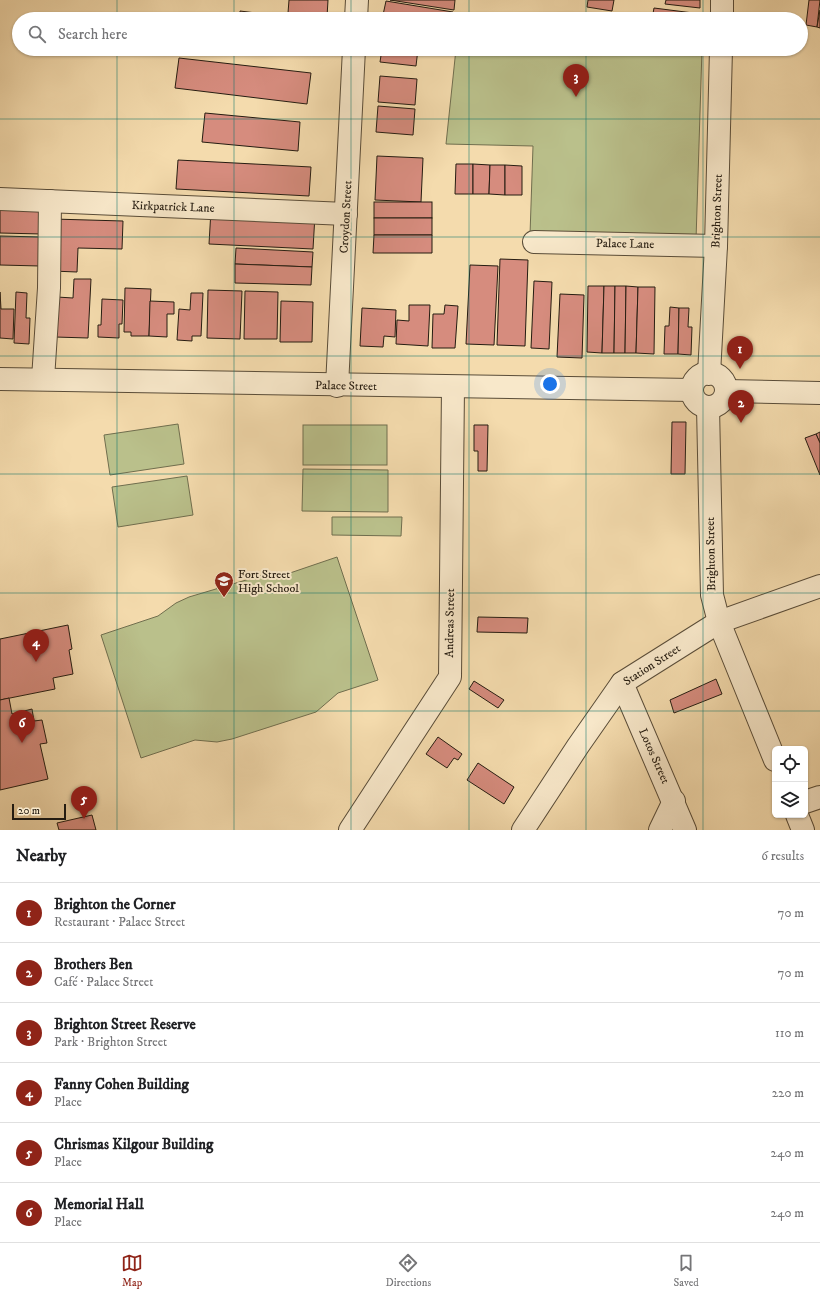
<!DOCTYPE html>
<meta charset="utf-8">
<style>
body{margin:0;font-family:"IM FELL DW Pica",serif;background:#f2f2f2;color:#202124}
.controls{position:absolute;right:12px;bottom:12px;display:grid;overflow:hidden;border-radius:6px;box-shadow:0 1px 3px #0004}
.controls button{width:36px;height:36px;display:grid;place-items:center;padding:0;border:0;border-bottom:1px solid #e0e0e0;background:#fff;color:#202124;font:20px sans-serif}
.scale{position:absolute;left:12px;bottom:10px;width:54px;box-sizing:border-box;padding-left:4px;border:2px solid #251c11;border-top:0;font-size:11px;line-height:14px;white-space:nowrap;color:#251c11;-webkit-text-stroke:3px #f8e8ca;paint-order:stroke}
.you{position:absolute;left:550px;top:384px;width:14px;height:14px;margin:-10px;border:3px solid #fff;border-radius:50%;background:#1a73e8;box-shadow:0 0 0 6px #1a73e833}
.badge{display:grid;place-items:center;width:26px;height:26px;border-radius:50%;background:#8f2418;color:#fff;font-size:13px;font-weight:700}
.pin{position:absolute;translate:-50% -33px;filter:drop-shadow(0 1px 2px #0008)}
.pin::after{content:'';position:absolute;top:21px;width:14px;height:12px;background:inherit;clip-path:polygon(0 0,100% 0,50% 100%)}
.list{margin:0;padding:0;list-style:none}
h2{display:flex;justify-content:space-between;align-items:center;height:52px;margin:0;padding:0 16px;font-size:17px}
h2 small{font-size:13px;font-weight:400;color:#757577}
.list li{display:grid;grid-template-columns:26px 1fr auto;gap:12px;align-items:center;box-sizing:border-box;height:60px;padding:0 16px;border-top:1px solid #e0e0e0}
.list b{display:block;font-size:15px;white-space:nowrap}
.list p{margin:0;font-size:13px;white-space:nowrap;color:#757577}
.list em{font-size:13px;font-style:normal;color:#757577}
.icon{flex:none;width:22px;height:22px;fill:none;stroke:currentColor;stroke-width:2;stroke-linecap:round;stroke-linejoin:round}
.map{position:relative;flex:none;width:820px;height:830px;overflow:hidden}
.search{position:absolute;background:#fff;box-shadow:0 1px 3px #0004;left:12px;right:12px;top:12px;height:44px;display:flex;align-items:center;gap:10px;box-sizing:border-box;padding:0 14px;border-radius:22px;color:#757577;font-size:15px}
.sheet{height:412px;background:#fff}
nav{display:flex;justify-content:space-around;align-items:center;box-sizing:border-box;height:56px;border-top:1px solid #e0e0e0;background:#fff;font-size:11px;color:#757577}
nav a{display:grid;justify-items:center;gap:2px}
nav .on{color:#8f2418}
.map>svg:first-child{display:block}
</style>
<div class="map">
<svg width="820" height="830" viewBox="0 0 820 830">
<rect width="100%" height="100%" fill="#f4dbad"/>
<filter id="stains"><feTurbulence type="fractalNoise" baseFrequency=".005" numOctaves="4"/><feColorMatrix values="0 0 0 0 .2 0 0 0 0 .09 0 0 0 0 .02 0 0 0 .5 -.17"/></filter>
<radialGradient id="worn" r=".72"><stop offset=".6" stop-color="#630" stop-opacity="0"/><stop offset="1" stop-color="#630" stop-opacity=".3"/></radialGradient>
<!-- park -->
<g fill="#bac08b" stroke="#706e4e">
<path d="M536,13L577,19H535Z"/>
<path d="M456,49H702L696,240L530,235L533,146L446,144Z"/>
<path d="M178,424L184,464L110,475L104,435Z"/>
<rect x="303" y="425" width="84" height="40"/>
<path d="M303,469L388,470V512L302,511Z"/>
<path d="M187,476L193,515L118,527L112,487Z"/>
<path d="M332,517H402L401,536L332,535Z"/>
<path d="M337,557L378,680L338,693L316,712L232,739L217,742L195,740L141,758L101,635L158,616L176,603L189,597L273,572L290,573Z"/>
</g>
<!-- building -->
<g fill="#d68c7e" stroke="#251c11">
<path d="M289,0H328L327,17L288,13Z"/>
<path d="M390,0H455L454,10Z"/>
<path d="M588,0H614L612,11L587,7Z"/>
<path d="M666,0H700V8L665,4Z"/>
<path d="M809,0H820L817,27L806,25Z"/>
<path d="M386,1L453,12L452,19H405L383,15Z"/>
<path d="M654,8L701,14L700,19H652Z"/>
<path d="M820,10V28L817,27Z"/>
<path d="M240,11L272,15V19H240Z"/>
<path d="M226,49H254L253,53Z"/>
<path d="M382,49H418L416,66L380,62Z"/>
<path d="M179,58L311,73L307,104L175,88Z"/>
<path d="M380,76L417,79L415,105L378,102Z"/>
<path d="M378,106L415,109L413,135L376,132Z"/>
<path d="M205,113L300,122L298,151L202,142Z"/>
<path d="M377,156L423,158L421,202L375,200Z"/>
<path d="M178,160L311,167L309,196L176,189Z"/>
<path d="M456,164H473V194H455Z"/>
<path d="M473,164L490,165L489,194H473Z"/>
<path d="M490,165H505V195L489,194Z"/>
<path d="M505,165L522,166V195H505Z"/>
<rect x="374" y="202" width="58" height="16"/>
<path d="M0,204L42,205V234L0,233Z"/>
<path d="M211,210L315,215L313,249L209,244Z"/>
<rect x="374" y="218" width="58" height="17"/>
<path d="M53,219L123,221L122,249L78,248L77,272L52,271Z"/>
<path d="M374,235H432V253H373Z"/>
<path d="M0,236L40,237V266L0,265Z"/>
<path d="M236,248L313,252L312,267L235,264Z"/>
<path d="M500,259L528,260L525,346L497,345Z"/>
<path d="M235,264L312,267L311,285L235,283Z"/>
<path d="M470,265L498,266L494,345L466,344Z"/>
<path d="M74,279H91L88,338L55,337L57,297L73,298Z"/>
<path d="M534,281L552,282L549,349L531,348Z"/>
<path d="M588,286H604L602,353L587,352Z"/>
<path d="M604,286H615L614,353H602Z"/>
<path d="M615,286H626L625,353H614Z"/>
<path d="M626,286L638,287L636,353H625Z"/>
<path d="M638,287H655L654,354L636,353Z"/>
<path d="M125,288L151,289L149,336H131V332H124Z"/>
<path d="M208,290L242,291L240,339L207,338Z"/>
<path d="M245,291L278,292L277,339H244Z"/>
<path d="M0,292L1,309H14L13,339L0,338Z"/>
<path d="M16,292L27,293L26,318H30L29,344L14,343Z"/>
<path d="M191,293H203L201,336H192V341L177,340L179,309L190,310Z"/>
<path d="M560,294L584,295L582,358L557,357Z"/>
<path d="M102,299L123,300L122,324H119V338L98,337V325H101Z"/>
<path d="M150,301L174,302V314H167V337L149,336Z"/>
<path d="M281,301L313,302L312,342H280Z"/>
<path d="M409,305H430L428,346L396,344L397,320L409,321Z"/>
<path d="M445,305L458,306L455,348H432L433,314H444Z"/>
<path d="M670,307L679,308L678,354H664L665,326H669Z"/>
<path d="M362,308L396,310L395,337L384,336L383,347L360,346Z"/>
<path d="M679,308H689L688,327H692L691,355L678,354Z"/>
<path d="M672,422H686L685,474H671Z"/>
<path d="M474,425H488L487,471H478V451H474Z"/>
<path d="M820,432V443L816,434Z"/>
<path d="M816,434L820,443V475L805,438Z"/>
<path d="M478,617L528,618L527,633L477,632Z"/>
<path d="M68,625L72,649L69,650L73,674L53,678L55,689L0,700V639Z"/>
<path d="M716,679L722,694L674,713L670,700Z"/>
<path d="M474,681L504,700L498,708L469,689Z"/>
<path d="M9,698L12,714L32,709L34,721L42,720L47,743L40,744L48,779L0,790V700Z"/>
<path d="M438,737L462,754L458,760L454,758L447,768L426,754Z"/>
<path d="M478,763L514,787L504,804L467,780Z"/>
<path d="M92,815L96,830H59L57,823Z"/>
</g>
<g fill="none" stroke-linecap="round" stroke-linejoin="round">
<!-- minor casing -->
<g stroke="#594c38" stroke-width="24">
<g id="minor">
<path d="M356,19L357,0"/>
<path d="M722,19V0"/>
<path d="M0,199L346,214"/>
<path d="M534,242L716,246"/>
<circle cx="709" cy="390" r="17"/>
<path d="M709,374L716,246L721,49"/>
<path d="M0,379L692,390"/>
<path d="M43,379L49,288L50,201"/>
<path d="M337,386L354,49"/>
<path d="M726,391L820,393"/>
<path d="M708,407L712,595L719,622L775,760"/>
<path d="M622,683L685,830"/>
<path d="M805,802L820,797"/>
<path d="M797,815L803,830"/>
<path d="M350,830L450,677L453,387"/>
<path d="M523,830L578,746L622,683L719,622L820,586"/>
<path d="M660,830L674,801"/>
</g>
</g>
<!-- minor -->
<use href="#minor" stroke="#f8e8ca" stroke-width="22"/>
</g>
<!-- grid -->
<path fill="none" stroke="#0f766e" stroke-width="1" stroke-opacity="0.55" d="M117,0V19M234,0V19M351,0V19M469,0V19M586,0V19M703,0V19M117,49V830M234,49V830M351,49V830M469,49V830M586,49V830M703,49V830M0,119H820M0,237H820M0,356H820M0,474H820M0,593H820M0,711H820"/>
<!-- icons -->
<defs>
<g id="school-pin" transform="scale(1)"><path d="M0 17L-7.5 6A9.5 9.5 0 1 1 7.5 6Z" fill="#8f2418" stroke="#f8e8ca"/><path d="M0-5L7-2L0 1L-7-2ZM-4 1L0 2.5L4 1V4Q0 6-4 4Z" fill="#fff"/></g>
</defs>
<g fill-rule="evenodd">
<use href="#school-pin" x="224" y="581"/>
</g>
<g text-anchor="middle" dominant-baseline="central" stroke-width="4" stroke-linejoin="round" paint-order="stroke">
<!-- street labels -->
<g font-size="12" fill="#251c11" stroke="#f8e8ca">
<text transform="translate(173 207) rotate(2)">Kirkpatrick Lane</text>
<text transform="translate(717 211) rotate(-88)">Brighton Street</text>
<text transform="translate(346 217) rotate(-87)">Croydon Street</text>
<text transform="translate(625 244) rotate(1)">Palace Lane</text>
<text transform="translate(346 386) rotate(1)">Palace Street</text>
<text transform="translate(711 554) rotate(-91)">Brighton Street</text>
<text transform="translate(450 623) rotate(-89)">Andreas Street</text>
<text transform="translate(652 665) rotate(-33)">Station Street</text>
<text transform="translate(654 756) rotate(66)">Lotos Street</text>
</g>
<!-- poi labels -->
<g font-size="12" fill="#251c11" stroke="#f8e8ca" text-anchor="start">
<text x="238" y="574">Fort Street<tspan x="238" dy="14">High School</tspan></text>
</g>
</g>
<rect width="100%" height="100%" filter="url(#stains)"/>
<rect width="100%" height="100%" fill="url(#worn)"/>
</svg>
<div class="controls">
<button><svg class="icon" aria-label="locate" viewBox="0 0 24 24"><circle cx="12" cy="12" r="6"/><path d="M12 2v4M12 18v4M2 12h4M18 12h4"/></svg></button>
<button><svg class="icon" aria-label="layers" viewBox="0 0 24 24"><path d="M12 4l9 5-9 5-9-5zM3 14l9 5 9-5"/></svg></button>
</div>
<div class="scale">20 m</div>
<div class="you"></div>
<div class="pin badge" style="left:740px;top:369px">1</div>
<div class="pin badge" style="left:741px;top:423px">2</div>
<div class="pin badge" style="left:576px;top:97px">3</div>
<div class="pin badge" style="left:36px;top:662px">4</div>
<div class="pin badge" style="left:84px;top:819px">5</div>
<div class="pin badge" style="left:22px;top:743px">6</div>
<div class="search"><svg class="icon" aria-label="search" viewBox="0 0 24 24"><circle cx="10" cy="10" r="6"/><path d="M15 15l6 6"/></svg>Search here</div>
</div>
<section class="sheet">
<h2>Nearby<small>6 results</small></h2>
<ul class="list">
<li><span class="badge">1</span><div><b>Brighton the Corner</b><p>Restaurant · Palace Street</p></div><em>70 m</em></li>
<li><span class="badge">2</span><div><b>Brothers Ben</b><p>Café · Palace Street</p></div><em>70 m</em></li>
<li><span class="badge">3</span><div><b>Brighton Street Reserve</b><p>Park · Brighton Street</p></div><em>110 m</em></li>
<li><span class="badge">4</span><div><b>Fanny Cohen Building</b><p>Place</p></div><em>220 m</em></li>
<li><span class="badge">5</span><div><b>Chrismas Kilgour Building</b><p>Place</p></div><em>240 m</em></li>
<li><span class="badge">6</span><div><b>Memorial Hall</b><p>Place</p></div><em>240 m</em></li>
</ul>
</section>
<nav>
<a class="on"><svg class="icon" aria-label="map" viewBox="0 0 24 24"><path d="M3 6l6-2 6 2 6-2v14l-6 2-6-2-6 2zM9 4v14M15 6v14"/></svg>Map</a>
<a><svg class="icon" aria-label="directions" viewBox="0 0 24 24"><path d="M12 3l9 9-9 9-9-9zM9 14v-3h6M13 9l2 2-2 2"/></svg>Directions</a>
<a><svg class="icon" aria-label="saved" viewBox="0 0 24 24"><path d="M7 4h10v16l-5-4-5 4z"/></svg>Saved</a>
</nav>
